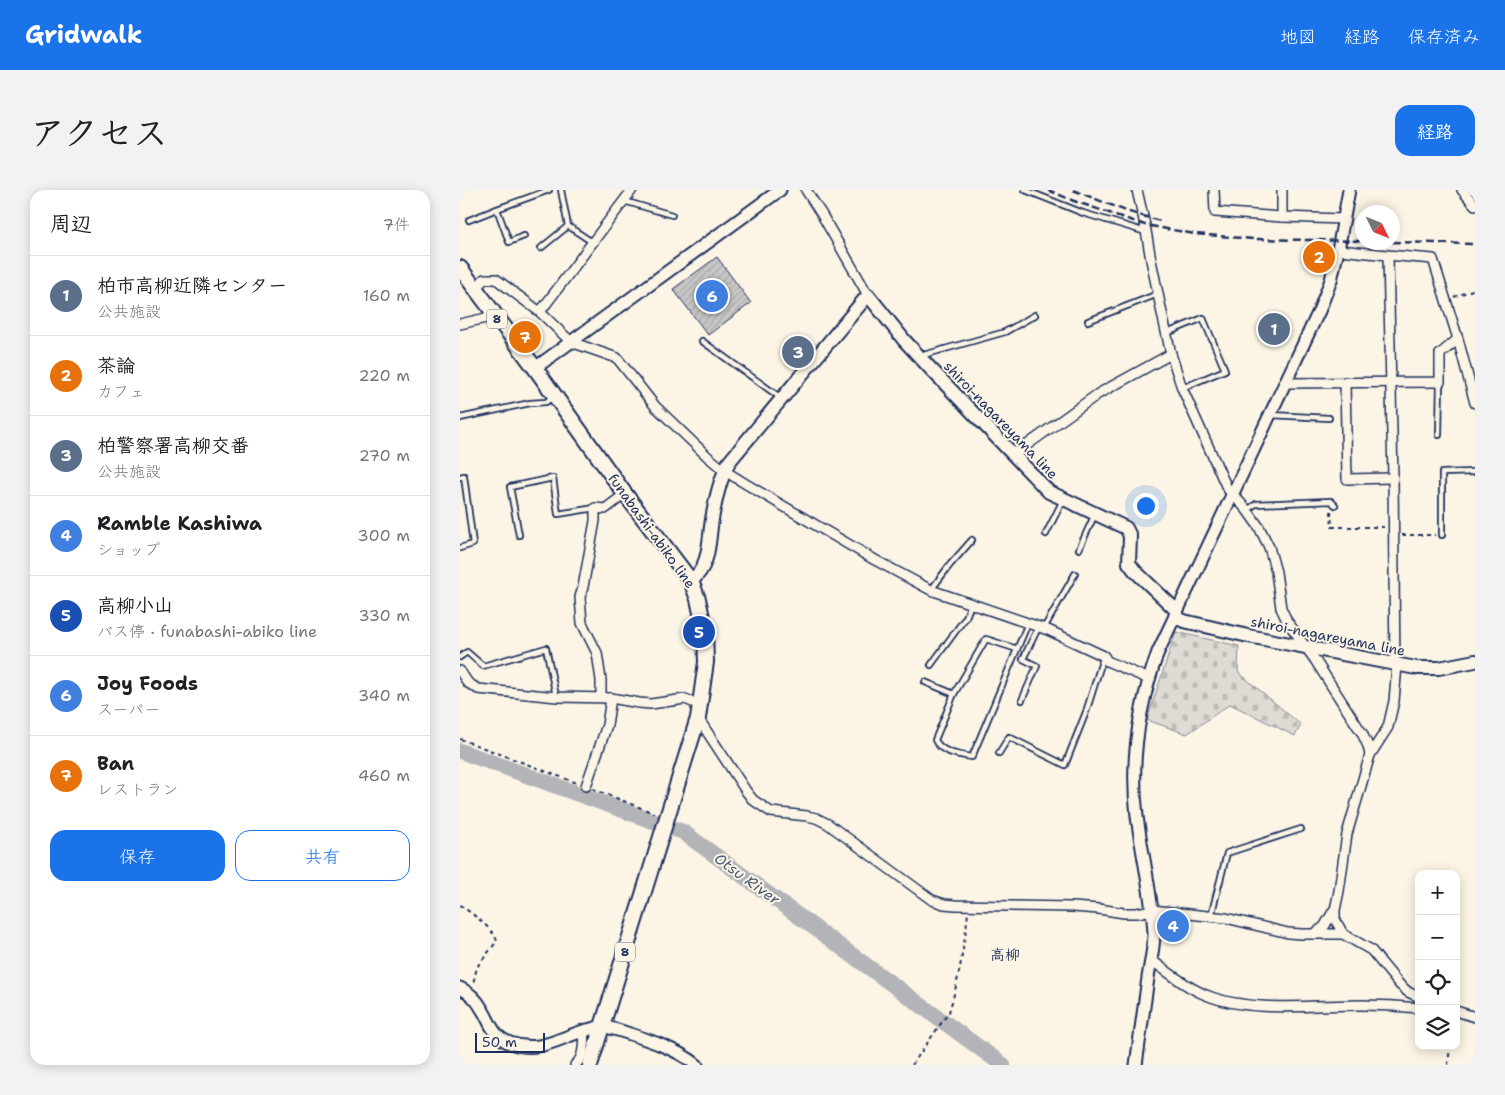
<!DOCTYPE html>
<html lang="ja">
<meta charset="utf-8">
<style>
body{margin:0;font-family:"Shantell Sans","Klee One",sans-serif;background:#f2f2f2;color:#202124}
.controls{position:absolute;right:15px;bottom:15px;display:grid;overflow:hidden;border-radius:10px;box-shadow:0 2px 12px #0003}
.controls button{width:45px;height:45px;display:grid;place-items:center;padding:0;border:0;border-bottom:1px solid #e0e0e0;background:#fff;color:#202124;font:25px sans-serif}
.compass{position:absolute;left:895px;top:15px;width:45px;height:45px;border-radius:50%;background:#fff;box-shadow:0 2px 12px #0003;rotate:133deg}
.scale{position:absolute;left:15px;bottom:12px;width:70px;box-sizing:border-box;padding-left:5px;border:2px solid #1b2f5e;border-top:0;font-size:14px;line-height:18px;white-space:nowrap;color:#1b2f5e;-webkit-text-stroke:4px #fcf5e5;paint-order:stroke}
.you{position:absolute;left:685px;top:315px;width:18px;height:18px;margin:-12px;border:4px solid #fff;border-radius:50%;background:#1a73e8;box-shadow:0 0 0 8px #1a73e833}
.badge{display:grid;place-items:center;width:32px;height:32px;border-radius:50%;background:#1a73e8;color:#fff;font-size:16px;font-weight:700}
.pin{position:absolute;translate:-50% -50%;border:2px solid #fff;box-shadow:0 1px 5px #0006}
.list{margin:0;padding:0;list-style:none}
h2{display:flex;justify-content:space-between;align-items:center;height:65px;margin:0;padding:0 20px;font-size:21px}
h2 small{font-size:16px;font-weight:400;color:#757577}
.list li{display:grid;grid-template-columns:32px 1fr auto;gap:15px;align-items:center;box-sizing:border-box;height:80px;padding:0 20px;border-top:1px solid #e0e0e0}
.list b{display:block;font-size:19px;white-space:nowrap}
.list p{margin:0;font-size:16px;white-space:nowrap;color:#757577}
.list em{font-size:16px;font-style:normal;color:#757577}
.actions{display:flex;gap:10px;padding:15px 20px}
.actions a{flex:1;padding:11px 0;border:1px solid #1a73e8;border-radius:15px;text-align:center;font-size:18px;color:#1a73e8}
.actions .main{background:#1a73e8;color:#fff}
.icon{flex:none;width:28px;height:28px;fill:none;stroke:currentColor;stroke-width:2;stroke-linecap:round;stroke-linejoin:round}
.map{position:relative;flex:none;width:1015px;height:875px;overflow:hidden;border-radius:15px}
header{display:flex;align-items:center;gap:30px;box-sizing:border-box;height:70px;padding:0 25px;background:#1a73e8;color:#fff}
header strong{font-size:24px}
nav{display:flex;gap:28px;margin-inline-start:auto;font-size:18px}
.intro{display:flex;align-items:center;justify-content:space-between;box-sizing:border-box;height:120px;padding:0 30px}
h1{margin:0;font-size:35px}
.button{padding:12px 22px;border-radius:15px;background:#1a73e8;color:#fff;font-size:18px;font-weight:700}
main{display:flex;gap:30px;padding:0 30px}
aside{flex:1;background:#fff;border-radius:15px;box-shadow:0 2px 12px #0003}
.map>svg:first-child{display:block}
</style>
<header>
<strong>Gridwalk</strong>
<nav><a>地図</a><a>経路</a><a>保存済み</a></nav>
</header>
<div class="intro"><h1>アクセス</h1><a class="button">経路</a></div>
<main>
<aside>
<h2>周辺<small>7件</small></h2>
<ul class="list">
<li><span class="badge" style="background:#5c6f8a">1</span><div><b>柏市高柳近隣センター</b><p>公共施設</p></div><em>160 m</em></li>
<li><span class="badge" style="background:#e8710a">2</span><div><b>茶論</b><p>カフェ</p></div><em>220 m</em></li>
<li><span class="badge" style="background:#5c6f8a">3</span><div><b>柏警察署高柳交番</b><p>公共施設</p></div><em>270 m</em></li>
<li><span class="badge" style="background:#3f7fe0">4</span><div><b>Ramble Kashiwa</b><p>ショップ</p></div><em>300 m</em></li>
<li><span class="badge" style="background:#1a4fb4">5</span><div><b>高柳小山</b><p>バス停 · funabashi-abiko line</p></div><em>330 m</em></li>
<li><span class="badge" style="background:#3f7fe0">6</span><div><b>Joy Foods</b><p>スーパー</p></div><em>340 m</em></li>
<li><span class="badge" style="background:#e8710a">7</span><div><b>Ban</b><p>レストラン</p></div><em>460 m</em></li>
</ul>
<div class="actions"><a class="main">保存</a><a>共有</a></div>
</aside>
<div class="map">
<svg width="1015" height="875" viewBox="0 0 1015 875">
<defs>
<pattern id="cemetery-stones" width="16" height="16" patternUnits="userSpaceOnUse" patternTransform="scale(1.25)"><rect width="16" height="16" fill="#dfdbd4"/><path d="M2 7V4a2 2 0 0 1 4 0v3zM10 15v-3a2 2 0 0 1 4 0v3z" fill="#bfbcb8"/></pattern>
<pattern id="building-hatch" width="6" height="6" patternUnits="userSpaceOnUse" patternTransform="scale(1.25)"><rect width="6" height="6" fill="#c8c7c6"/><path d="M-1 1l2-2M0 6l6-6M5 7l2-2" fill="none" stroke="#ababac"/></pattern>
</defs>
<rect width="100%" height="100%" fill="#fcf5e5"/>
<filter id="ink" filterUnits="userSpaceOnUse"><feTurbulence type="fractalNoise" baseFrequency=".02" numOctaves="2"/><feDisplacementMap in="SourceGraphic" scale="10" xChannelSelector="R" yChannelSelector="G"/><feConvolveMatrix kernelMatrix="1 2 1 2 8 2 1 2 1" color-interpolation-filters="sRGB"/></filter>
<g filter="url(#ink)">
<!-- cemetery -->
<path fill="url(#cemetery-stones)" stroke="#7d8599" d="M716,442L779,456L778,482L841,535L835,546L770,514L727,544L687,530Z"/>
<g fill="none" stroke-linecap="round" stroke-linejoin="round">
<!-- river -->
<path stroke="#b2b4b8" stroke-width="16" d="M0,561L223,642L543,875"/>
</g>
<!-- building -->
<path fill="url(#building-hatch)" stroke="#1b2f5e" d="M257,67L291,113L248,145L213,99Z"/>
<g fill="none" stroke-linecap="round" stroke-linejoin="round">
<!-- service casing -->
<g stroke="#1b2f5e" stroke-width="8">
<g id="service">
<path d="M101,0L108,36L132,52"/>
<path d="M565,0L623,23L686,42"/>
<path d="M164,11L212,25"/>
<path d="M9,30L37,19"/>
<path d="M64,46L49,52L37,19L89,0"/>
<path d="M81,58L108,36"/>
<path d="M628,131L698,104"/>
<path d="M707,143L743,128L765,180L722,198"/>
<path d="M242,151L321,208"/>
<path d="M460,166L545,142L575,125"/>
<path d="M811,225L869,228"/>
<path d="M0,228L70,213L86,212L93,207"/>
<path d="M979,245L980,192"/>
<path d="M0,287L4,286L13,354L0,358"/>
<path d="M787,320L796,314L871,311L875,315"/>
<path d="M586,344L603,310"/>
<path d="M59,345L50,297L93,288L98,324L135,318"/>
<path d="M982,345V283L1015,282"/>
<path d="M619,359L635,324"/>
<path d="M471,400L489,376L512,350"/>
<path d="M584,438L615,384"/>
<path d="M557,459L526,449L494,504L475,550C481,563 499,565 512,567L568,433"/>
<path d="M0,467L7,462L23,476L86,458L96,506"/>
<path d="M471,475L506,427L511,414"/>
<path d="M465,492L494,504"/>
<path d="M562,510L577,476L563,469L579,436"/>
<path d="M539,563L549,547L605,575L626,522L643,468"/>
<path d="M751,726L767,663L841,639"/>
</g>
</g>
<!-- minor casing -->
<g stroke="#1b2f5e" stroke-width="12">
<g id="minor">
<path d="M346,0L362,25L408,105"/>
<path d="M677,0L685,35L691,70L703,128L711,164L722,198L767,298L787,320L799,337L809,357L816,382L821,418L827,431L855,470L889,523L902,543L908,556L910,565L887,644L879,701L875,720V729L883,744"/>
<path d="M754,0L755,22L822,27L883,29"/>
<path d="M822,0V27"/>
<path d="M1002,0L1015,15"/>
<path d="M878,60C910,63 941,67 973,69L998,149L1015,213"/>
<path d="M928,66L933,288L935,475"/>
<path d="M15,99L24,89H36L80,122L111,152L157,168L195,216L247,266L265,281L286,294L415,370L471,400L588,440L644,466L647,471L689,489"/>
<path d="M80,122L172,0"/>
<path d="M0,134L35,126"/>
<path d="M885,192L887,289L933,288"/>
<path d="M824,193L980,192V164L998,149"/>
<path d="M553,265L638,204L711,164"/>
<path d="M0,481L8,493L18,499L97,507L151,508L179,513L191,514L225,509L240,515"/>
<path d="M141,507V490L137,463L122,433L120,407L123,397L135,331V318L145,319L165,304"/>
<path d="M238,528L286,601L293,610L311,622L347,626L356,628L368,634L472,710L484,714L495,715L613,717L639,719L664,723H677L692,720L766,728L828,743L841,744H883L911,760L939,794L948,802L959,807"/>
<path d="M910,565L928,537L934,511L937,475"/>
<path d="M126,596L147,535L151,508"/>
<path d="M854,744L864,737L874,720"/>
<path d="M691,770C708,782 726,797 746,805C790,823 854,815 901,815C921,815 940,816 959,818"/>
<path d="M996,821L1015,827"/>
<path d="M115,875C125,867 123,853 124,841"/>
</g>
</g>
<!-- tertiary casing -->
<g stroke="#1b2f5e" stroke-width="15">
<g id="tertiary">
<path d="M75,178L320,0"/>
<path d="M0,798C9,802 17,810 22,819C31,833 32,846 50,853C81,864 99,847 127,840C132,839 137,837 142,837C149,837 158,840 164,842C189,850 217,859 237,875"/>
<path d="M676,875C680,846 684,817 688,788C690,774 694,758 694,743C692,704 682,665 677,626C670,570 679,515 698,462L859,121L871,90L878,60L889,0"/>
</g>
</g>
<!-- secondary casing -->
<g stroke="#1b2f5e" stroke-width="16">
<path id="secondary" d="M231,391C252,375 248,347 253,324C256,307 261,287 269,272L408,105L444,150L469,177L589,302L666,338L670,346L669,373L675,381L717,421L715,427L724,431L788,446L956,478H979L1015,471"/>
</g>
<!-- primary casing -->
<g stroke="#1b2f5e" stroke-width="18">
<path id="primary" d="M0,78L75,178L165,304L231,391L238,409L245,441L246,472L238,528L130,875"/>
</g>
<!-- path -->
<g stroke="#1b2f5e" stroke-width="2" stroke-dasharray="4 4" stroke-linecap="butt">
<path d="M994,107L1015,99"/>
<path d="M871,321L872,337H924"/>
<path d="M942,345H975"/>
<path d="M0,549L117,593"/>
<path d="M133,599L194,623"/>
<path d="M0,715C11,723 33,738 37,751L17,777L13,794"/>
<path d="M452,875L489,822C499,790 504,756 508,723"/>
<path d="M988,875L990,856"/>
</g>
<!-- service -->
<use href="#service" stroke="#fcf5e5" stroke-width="4.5"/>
<!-- minor -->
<use href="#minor" stroke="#fcf5e5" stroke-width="9"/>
<!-- tertiary -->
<use href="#tertiary" stroke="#fcf5e5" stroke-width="11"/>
<!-- secondary -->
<use href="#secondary" stroke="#fcf5e5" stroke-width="12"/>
<!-- primary -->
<use href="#primary" stroke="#fcf5e5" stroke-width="14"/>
<!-- rail -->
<g stroke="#1b2f5e" stroke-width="2.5" stroke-dasharray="8 4" stroke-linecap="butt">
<path d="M588,0L614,11L685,35L735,44L794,49L902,51"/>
<path d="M613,0L666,21L700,31"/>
<path d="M932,52L1015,54"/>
</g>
</g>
</g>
<g text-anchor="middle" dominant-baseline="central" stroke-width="4" stroke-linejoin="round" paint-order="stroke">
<!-- shield labels -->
<g fill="#fcf5e5" stroke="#5e6a86" stroke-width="1">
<rect x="27" y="119.5" width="20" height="19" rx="4"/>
<rect x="155" y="752.5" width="20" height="19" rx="4"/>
</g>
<g font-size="12" font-weight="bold" fill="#1b2f5e">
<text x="37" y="129">8</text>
<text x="165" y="762">8</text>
</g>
<!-- street labels -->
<g font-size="14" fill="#1b2f5e" stroke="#fcf5e5">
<text transform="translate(541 230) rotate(46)">shiroi-nagareyama line</text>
<text transform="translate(192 341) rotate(54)">funabashi-abiko line</text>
<text transform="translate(868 446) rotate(11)">shiroi-nagareyama line</text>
</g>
<!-- water labels -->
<g font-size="15" font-style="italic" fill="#485779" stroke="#fcf5e5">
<text transform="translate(287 689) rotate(36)">Otsu River</text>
</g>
<!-- neighbourhood labels -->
<g font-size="15" font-weight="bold" fill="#1b2f5e" stroke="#fcf5e5">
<text x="545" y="765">高柳</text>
</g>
</g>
</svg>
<div class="controls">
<button>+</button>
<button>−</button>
<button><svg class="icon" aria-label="locate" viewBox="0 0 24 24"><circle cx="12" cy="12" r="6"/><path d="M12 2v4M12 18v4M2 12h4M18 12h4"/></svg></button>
<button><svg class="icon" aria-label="layers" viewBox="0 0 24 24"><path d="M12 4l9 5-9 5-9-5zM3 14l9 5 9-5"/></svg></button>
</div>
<svg class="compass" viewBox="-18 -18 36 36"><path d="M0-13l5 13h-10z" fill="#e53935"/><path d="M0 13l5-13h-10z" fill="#757577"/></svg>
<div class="scale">50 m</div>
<div class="you"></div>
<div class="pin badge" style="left:814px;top:139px;background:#5c6f8a">1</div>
<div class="pin badge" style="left:859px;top:67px;background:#e8710a">2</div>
<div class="pin badge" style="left:338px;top:162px;background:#5c6f8a">3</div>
<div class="pin badge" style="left:713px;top:736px;background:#3f7fe0">4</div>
<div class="pin badge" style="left:239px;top:442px;background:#1a4fb4">5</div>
<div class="pin badge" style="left:252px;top:106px;background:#3f7fe0">6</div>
<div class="pin badge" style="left:65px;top:147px;background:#e8710a">7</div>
</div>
</main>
